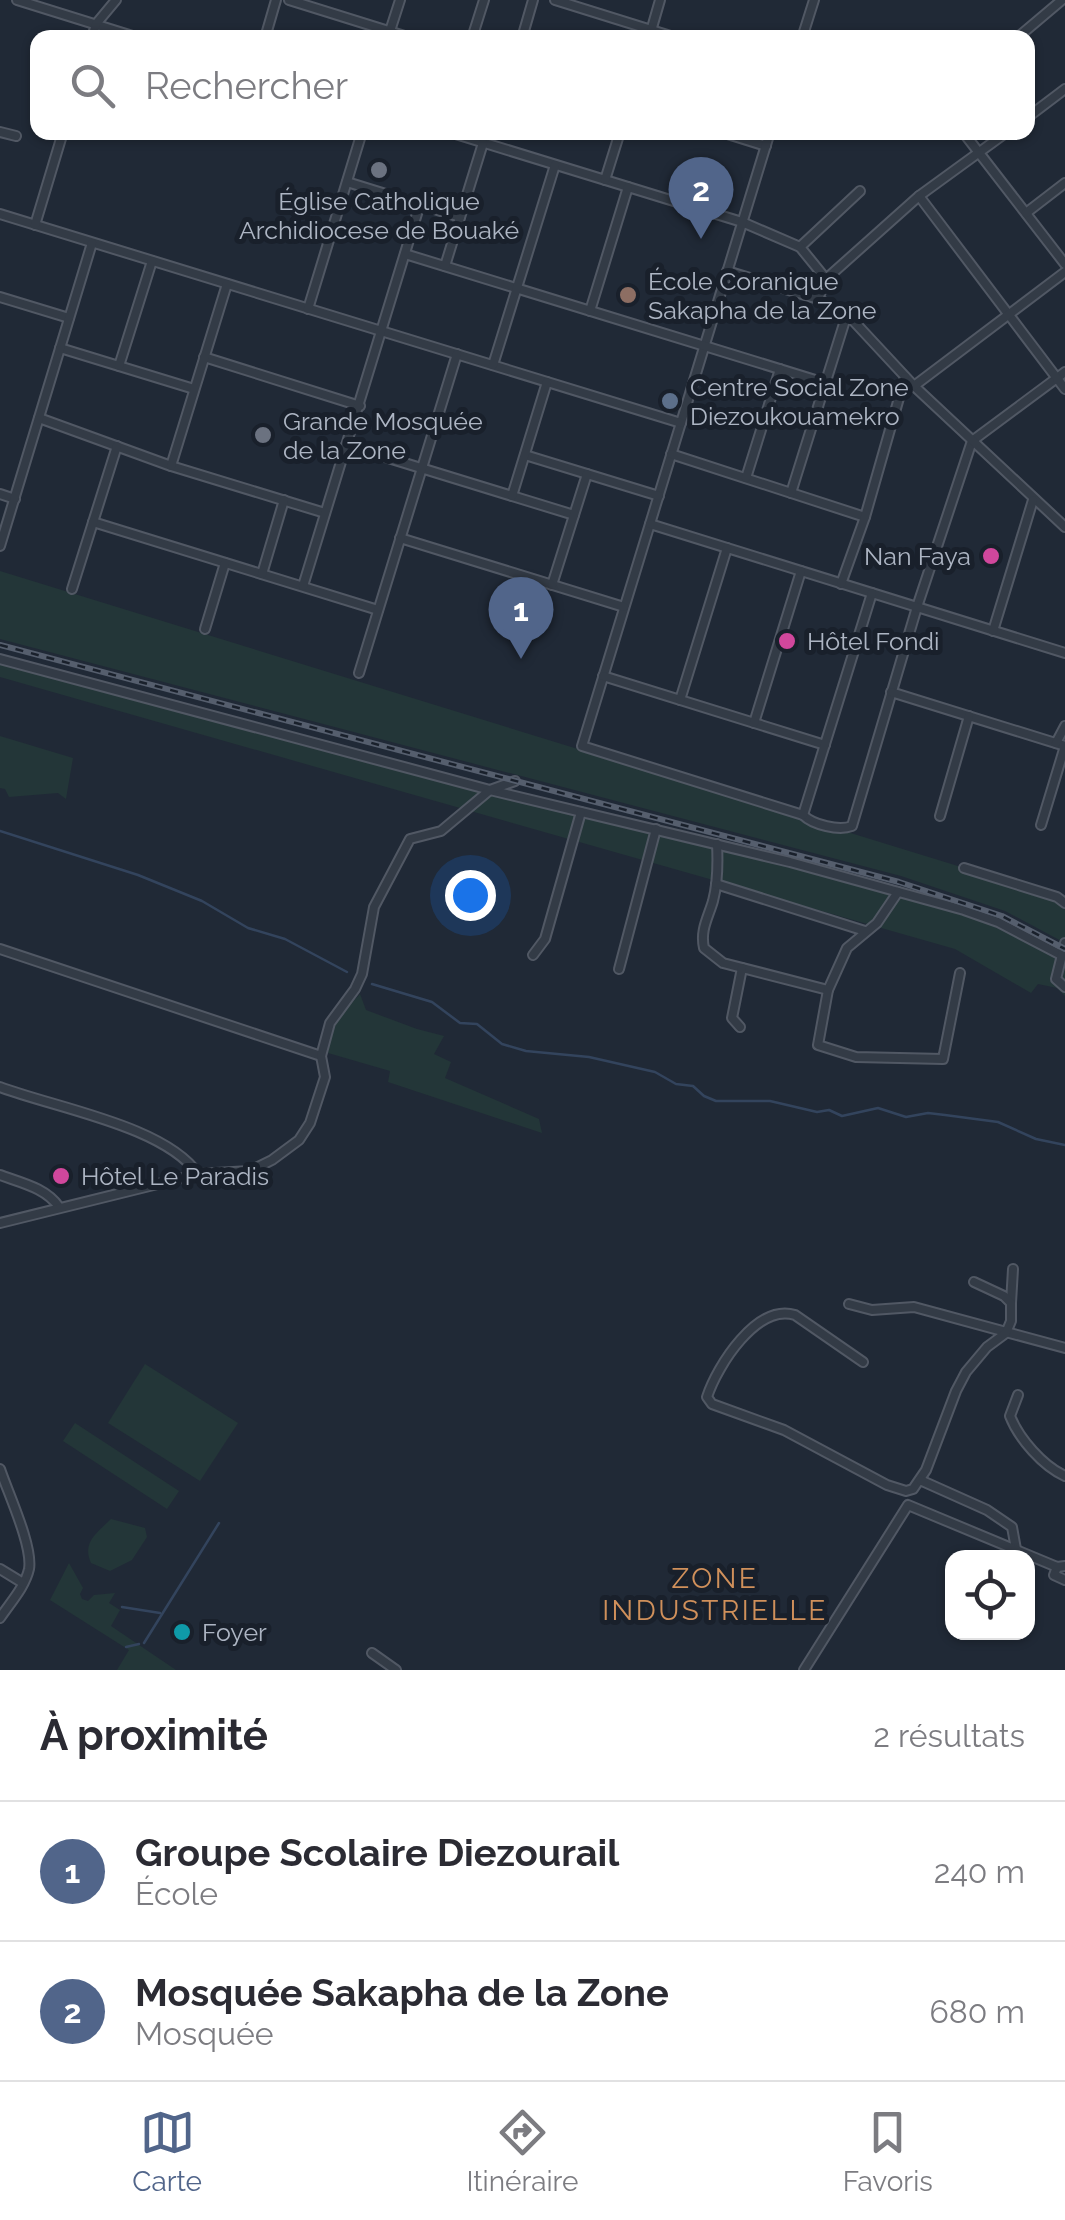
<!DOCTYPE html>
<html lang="fr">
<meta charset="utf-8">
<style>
body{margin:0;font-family:Raleway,sans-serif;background:#f7f7f7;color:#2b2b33}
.controls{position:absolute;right:30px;bottom:30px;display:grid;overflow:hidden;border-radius:20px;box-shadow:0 2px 8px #0004}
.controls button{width:90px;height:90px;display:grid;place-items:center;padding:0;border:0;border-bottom:2px solid #e1e1e2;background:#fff;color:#2b2b33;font:50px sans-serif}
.you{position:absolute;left:470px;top:895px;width:35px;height:35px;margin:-25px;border:8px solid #fff;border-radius:50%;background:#1a73e8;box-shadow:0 0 0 15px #1a73e833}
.badge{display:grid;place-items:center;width:65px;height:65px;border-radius:50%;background:#51658a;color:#fff;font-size:32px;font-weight:700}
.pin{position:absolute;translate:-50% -82px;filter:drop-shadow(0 2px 5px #0008)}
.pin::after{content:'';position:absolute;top:52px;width:35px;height:30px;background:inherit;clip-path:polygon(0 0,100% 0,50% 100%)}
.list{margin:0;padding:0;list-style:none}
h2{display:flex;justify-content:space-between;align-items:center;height:130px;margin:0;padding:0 40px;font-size:42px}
h2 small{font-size:32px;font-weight:400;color:#7c7c81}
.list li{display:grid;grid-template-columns:65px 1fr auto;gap:30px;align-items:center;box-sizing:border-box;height:140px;padding:0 40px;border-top:2px solid #e1e1e2}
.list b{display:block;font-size:38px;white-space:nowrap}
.list p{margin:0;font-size:32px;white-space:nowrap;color:#7c7c81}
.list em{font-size:32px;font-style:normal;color:#7c7c81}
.icon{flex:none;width:55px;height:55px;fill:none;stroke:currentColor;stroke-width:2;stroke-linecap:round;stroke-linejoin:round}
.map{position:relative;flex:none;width:1065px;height:1670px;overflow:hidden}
.search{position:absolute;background:#fff;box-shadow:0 2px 8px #0004;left:30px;right:30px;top:30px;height:110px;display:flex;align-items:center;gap:25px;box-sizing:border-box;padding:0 35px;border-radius:20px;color:#7c7c81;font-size:38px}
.sheet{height:410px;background:#fff}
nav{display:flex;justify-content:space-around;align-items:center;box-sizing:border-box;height:140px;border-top:2px solid #e1e1e2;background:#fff;font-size:28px;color:#7c7c81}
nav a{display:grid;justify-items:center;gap:5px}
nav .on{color:#51658a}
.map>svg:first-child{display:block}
</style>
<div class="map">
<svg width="1065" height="1670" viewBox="0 0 1065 1670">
<rect width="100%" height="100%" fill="#202936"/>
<!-- green -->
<g fill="#233638">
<path d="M0,571L1065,899V943L1005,911L901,876L0,639Z"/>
<path d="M0,656L964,914L1032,943L1065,963V996L1057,988L1038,984L1031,993L955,949L0,677Z"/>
<path d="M0,736L73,758L66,799L58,793L9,797L5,789L0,788Z"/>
<path d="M360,994L366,1010L417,1029L444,1036L434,1054L451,1062L445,1078L539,1119L542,1133L388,1082L390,1071L328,1053L333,1023Z"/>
<path d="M145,1364L238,1423L200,1481L108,1423Z"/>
<path d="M75,1423L179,1491L167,1509L63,1441Z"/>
<path d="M111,1519L145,1528L147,1537L132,1560L110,1571L91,1563C82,1542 96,1534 111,1519Z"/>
<path d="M69,1563L83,1588L80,1594L82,1599L88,1601L94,1595L115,1593L109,1603L120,1610L111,1626L176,1670H117L129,1650L50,1600Z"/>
</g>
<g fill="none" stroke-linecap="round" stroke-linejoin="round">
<!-- stream -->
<g stroke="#33445d" stroke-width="2.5">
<path d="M0,831L138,875L202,901L248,928L285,939L347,972"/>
<path d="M372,984L432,1002L460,1023L477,1024L502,1044L526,1051L589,1057L655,1072L676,1084L693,1086L704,1096L716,1101H770L817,1112L829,1110L842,1116L878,1108L906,1117L928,1113L945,1115L998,1122L1036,1139L1065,1145"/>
<path d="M122,1607L160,1613"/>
<path d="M144,1643L219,1523"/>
<path d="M126,1647L139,1644"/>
</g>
<!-- minor casing -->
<g stroke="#515864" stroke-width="12">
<g id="minor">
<path d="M17,0L139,38"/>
<path d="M289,0L411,38"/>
<path d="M555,0L677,38"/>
<path d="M390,31L400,0"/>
<path d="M92,38L96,24L116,0"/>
<path d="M265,38L276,0"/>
<path d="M472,38L484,0"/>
<path d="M522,38L533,0"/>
<path d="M649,38L660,0"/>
<path d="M802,38L814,0"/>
<path d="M1017,38L1062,0"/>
<path d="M1028,117L1065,89"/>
<path d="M0,132L16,136"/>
<path d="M449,132L742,222L800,247L860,191"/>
<path d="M721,132L766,146"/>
<path d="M770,132L582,746L803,815C813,825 839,831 852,826L917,607L972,441L1065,372"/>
<path d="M963,132L1065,264"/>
<path d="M272,134V132"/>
<path d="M605,180L620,132"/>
<path d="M347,182L460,217"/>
<path d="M919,196L1065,389"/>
<path d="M1026,213L1065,183"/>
<path d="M0,214L681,423"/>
<path d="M35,225L63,132"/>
<path d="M800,247L826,279"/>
<path d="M405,254L825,383"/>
<path d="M445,266L483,143"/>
<path d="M727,271L818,299L847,314L914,386L1065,527"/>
<path d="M0,297L69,318"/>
<path d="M818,299L826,279L919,196L1007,132"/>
<path d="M308,309L362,132"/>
<path d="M590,311L628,187"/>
<path d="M60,348L194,389"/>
<path d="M204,357L360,406"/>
<path d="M493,365L555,165"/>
<path d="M119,366L152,261"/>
<path d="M914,386L1065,272"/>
<path d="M39,418L171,466L325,513"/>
<path d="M346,445L574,515"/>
<path d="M671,454L865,517"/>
<path d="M525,455L659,496"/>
<path d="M171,466L227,284"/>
<path d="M746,478L780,369"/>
<path d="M791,493L847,314"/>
<path d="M0,494L15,499"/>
<path d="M512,496L547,382"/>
<path d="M93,522L378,610"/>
<path d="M650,524L1065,653"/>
<path d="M400,538L624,607"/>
<path d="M0,546L92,243"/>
<path d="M262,574L284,500"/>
<path d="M841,584L865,517L905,377"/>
<path d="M552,585L587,474"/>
<path d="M303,586L420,204"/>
<path d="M72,589L117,446"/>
<path d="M205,629L225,563"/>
<path d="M993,631L1033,500"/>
<path d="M0,659L490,790L790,862L964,910L998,922L1061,955"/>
<path d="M359,673L457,354"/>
<path d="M603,676L825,745"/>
<path d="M891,692L1065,746L1041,825"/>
<path d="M680,700L727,548"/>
<path d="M754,723L801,571"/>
<path d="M1056,743L1065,726"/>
<path d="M803,815L872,593"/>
<path d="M940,816L969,716"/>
<path d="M717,844C718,863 718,882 713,901C708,918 700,930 704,948L723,963L828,990"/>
<path d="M964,868L1057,897L1065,903"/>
<path d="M716,884L865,931"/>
<path d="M898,892L877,923L847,948L828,990L818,1045L856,1057L943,1059L960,973"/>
<path d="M1065,943L1056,979L1065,987"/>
<path d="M0,949L321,1056"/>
<path d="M533,955L545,939L581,812"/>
<path d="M619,969L656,829"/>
<path d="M740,1027L732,1018L742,968"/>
<path d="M0,1087C56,1108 165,1126 198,1174"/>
<path d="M0,1175C22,1183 46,1188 59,1207"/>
<path d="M0,1223L198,1174L250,1171L272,1160L299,1140L310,1123L325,1077L321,1056L330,1023L355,989L362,974L374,907L410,839L441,831L490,790L515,781"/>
<path d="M1011,1303L1013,1269"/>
<path d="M849,1304L872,1310L914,1307L1065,1348"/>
<path d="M863,1362L795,1315C757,1303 717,1366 707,1397L712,1404L784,1430L887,1485L906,1491L913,1489L926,1470L956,1391L966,1372L987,1347L1006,1333L1011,1321V1303L1004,1296L974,1282"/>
<path d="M1018,1395L1010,1416C1019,1439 1043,1466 1065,1476"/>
<path d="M0,1469C8,1493 33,1546 29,1569C25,1587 10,1603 0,1618"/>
<path d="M920,1480L987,1510L1012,1527L1016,1549"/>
<path d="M1057,1567L1054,1575L1065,1580"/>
<path d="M0,1569L23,1583"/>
<path d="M372,1653L396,1670"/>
<path d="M804,1670L908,1505L1057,1567L1065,1566"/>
</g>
</g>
<!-- minor -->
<use href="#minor" stroke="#333b46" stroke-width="8"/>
<!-- rail casing -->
<g stroke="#555e6d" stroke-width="6">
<path id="rail" d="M0,645L899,882L1002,916L1065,949"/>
</g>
<!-- rail -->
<use href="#rail" stroke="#19202b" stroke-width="2.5" stroke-dasharray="8" stroke-linecap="butt"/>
</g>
<!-- markers -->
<g fill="#6b7280" stroke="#19202b" stroke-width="4">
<circle cx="379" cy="170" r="10"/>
<circle cx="263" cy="435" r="10"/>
</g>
<circle fill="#8d6e63" stroke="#19202b" stroke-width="4" cx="628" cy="295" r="10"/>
<circle fill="#5c6f8a" stroke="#19202b" stroke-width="4" cx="670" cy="401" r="10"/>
<g fill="#d1479c" stroke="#19202b" stroke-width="4">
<circle cx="991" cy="556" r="10"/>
<circle cx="787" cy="641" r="10"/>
<circle cx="61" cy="1176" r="10"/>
</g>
<circle fill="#0f9aa8" stroke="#19202b" stroke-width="4" cx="182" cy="1632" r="10"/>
<g text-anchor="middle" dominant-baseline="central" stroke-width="10" stroke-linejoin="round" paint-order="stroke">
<!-- poi labels -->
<g font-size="25" fill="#adb5c3" stroke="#19202b" text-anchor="start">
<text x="379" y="201" text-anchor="middle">Église Catholique<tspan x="379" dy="29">Archidiocese de Bouaké</tspan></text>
<text x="648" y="281">École Coranique<tspan x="648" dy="29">Sakapha de la Zone</tspan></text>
<text x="690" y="387">Centre Social Zone<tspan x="690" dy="29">Diezoukouamekro</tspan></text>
<text x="283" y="421">Grande Mosquée<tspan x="283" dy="29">de la Zone</tspan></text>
<text x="971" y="556" text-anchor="end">Nan Faya</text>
<text x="807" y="641">Hôtel Fondi</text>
<text x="81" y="1176">Hôtel Le Paradis</text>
<text x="202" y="1632">Foyer</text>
</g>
<!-- neighbourhood labels -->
<g font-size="28" letter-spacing="2.5" fill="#d0905b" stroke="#19202b">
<text x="715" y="1578">ZONE<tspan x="715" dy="32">INDUSTRIELLE</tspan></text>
</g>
</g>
</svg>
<div class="controls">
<button><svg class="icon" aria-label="locate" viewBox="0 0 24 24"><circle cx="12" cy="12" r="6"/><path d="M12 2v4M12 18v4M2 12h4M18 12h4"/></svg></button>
</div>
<div class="you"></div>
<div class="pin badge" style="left:521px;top:659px">1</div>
<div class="pin badge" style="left:701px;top:239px">2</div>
<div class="search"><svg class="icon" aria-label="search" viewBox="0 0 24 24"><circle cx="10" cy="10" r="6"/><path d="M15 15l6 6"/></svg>Rechercher</div>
</div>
<section class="sheet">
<h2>À proximité<small>2 résultats</small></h2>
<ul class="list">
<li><span class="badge">1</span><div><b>Groupe Scolaire Diezourail</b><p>École</p></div><em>240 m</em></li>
<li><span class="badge">2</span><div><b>Mosquée Sakapha de la Zone</b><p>Mosquée</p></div><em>680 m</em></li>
</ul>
</section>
<nav>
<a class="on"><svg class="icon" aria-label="map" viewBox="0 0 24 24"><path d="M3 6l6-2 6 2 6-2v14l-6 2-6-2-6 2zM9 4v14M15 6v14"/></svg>Carte</a>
<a><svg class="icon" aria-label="directions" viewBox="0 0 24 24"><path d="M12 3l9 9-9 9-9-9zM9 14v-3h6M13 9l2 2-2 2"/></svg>Itinéraire</a>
<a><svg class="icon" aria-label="saved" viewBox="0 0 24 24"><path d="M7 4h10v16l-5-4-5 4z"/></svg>Favoris</a>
</nav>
